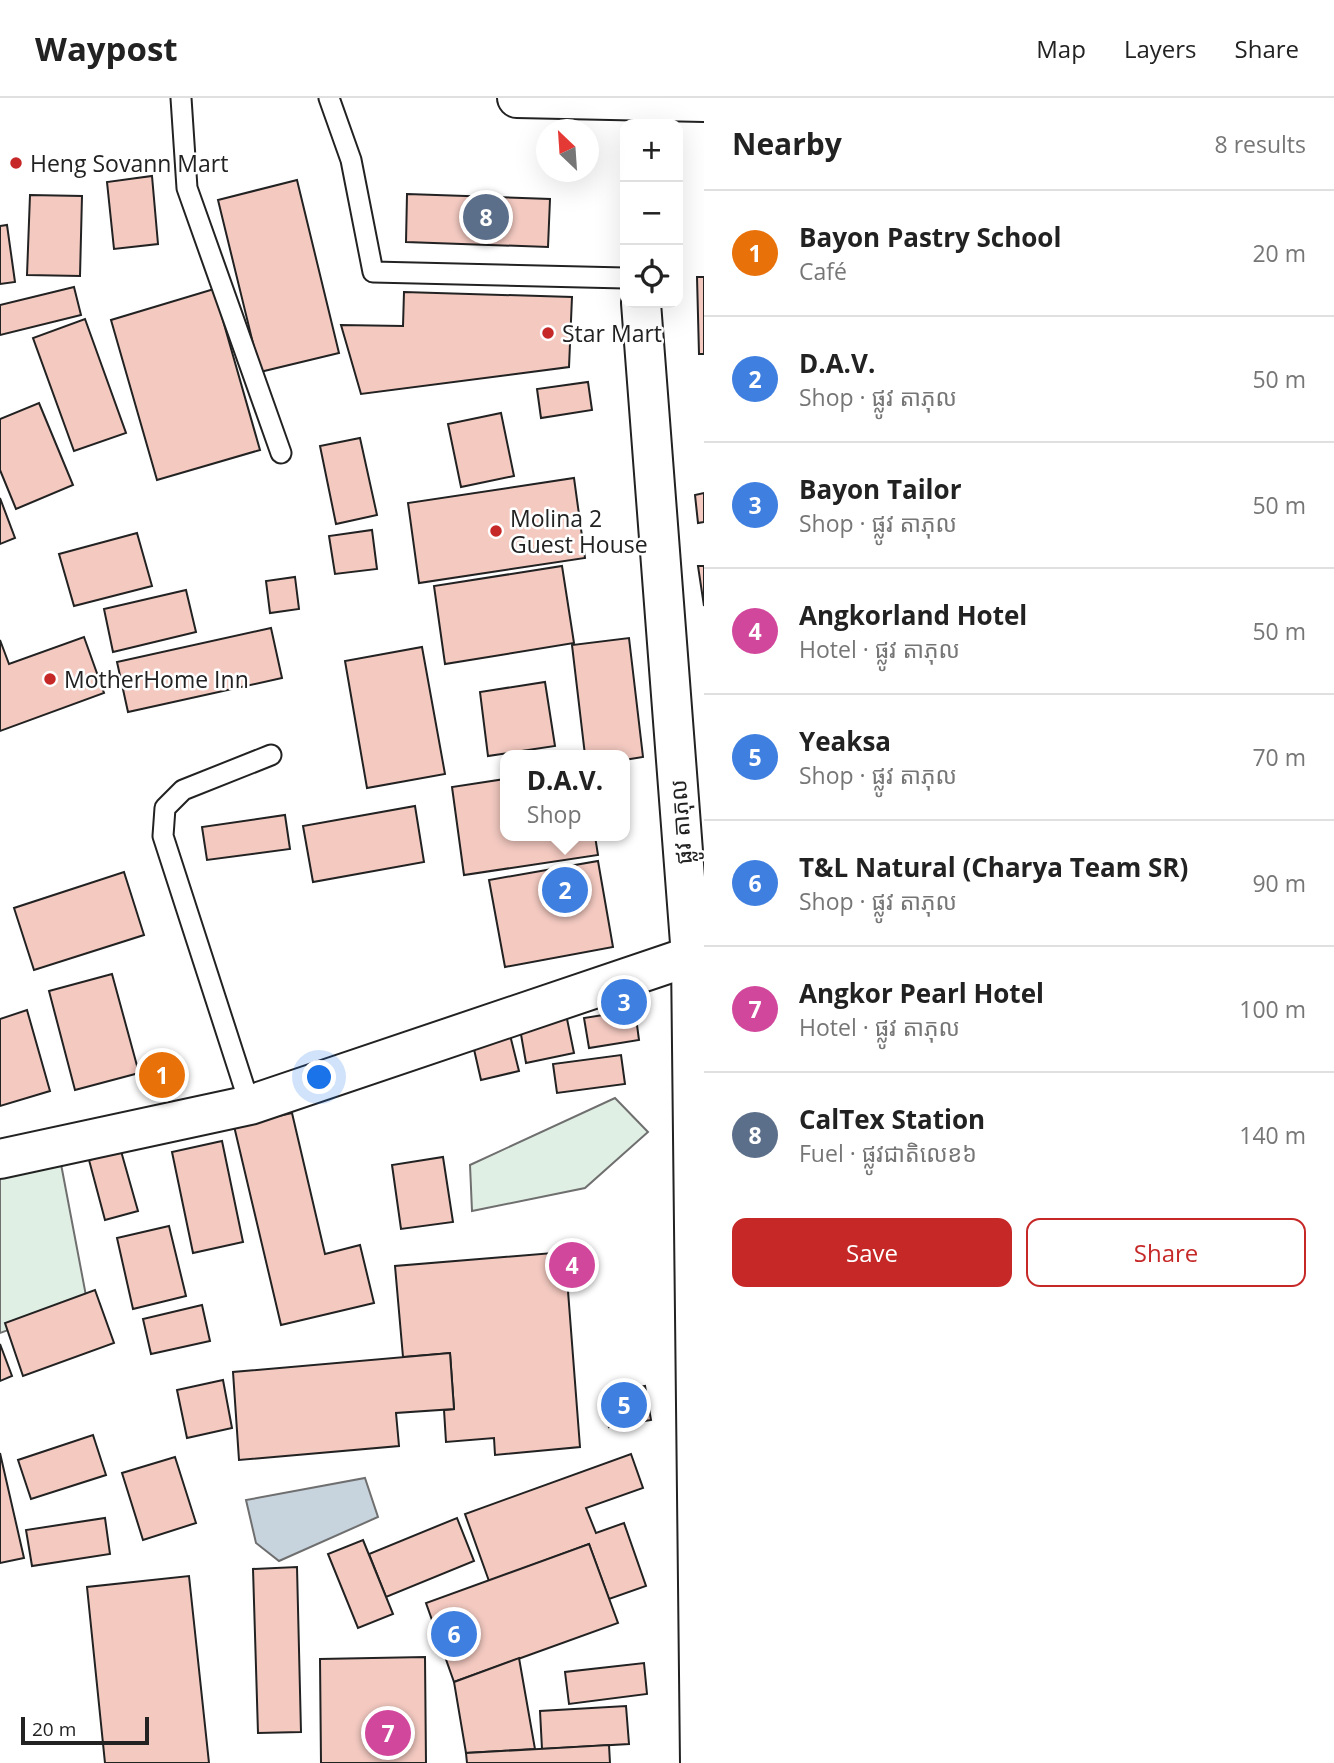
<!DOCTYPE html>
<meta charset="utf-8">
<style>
body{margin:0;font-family:"Open Sans","Noto Sans Khmer",sans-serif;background:#f2f2f2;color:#222}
.controls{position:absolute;right:21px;top:21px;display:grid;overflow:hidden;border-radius:14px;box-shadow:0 7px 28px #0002}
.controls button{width:63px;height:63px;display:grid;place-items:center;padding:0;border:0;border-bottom:2px solid #e0e0e0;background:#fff;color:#222;font:35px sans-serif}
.compass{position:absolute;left:536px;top:21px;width:63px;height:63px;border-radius:50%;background:#fff;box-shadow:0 7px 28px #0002;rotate:335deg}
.scale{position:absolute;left:21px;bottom:18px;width:128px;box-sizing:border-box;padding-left:7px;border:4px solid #222;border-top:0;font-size:19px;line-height:24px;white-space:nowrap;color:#222;-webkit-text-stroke:5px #fff;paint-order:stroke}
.you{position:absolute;left:320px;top:980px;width:24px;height:24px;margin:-18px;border:5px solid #fff;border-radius:50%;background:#1a73e8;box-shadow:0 0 0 10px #1a73e833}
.badge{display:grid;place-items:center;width:46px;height:46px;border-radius:50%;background:#c62828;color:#fff;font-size:23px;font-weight:700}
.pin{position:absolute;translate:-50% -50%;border:4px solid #fff;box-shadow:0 2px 7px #0006}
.popup{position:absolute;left:500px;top:652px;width:130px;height:91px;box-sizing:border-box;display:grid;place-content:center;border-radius:14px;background:#fff;filter:drop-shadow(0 2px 5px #0005);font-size:23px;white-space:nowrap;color:#767676}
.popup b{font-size:26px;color:#222}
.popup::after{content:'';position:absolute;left:50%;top:100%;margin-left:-14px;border:14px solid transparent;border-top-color:#fff}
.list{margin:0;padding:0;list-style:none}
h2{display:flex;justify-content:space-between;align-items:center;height:91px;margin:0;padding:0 28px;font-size:30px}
h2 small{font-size:23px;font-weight:400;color:#767676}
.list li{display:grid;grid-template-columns:46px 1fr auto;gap:21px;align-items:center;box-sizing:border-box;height:126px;padding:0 28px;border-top:2px solid #e0e0e0}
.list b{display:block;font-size:26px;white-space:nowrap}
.list p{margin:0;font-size:23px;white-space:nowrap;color:#767676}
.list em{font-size:23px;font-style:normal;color:#767676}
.actions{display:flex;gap:14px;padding:21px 28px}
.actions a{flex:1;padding:16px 0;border:2px solid #c62828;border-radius:14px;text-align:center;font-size:24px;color:#c62828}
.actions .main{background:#c62828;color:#fff}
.icon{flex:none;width:38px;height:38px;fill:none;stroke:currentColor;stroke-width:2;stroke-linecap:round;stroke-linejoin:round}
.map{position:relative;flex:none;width:704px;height:1665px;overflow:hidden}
header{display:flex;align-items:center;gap:42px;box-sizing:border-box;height:98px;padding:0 35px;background:#fff;border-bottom:2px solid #e0e0e0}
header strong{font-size:33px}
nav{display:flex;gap:38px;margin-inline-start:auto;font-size:24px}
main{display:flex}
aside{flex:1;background:#fff}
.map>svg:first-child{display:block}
</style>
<header>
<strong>Waypost</strong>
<nav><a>Map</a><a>Layers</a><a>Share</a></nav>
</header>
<main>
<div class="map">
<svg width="704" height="1665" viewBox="0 0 704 1665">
<rect width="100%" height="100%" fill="#fff"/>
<!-- green -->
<g fill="#e0efe3" stroke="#6f6f6f" stroke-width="2">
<path d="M615,1000L648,1034L585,1090L472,1113L470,1067Z"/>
<path d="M61,1066L87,1203L0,1235V1079Z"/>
</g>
<!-- water -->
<path fill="#c7d3dd" stroke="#6f6f6f" stroke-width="2" d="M365,1380L378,1419L279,1463L256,1445L246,1402Z"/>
<!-- building -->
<g fill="#f3c9c0" stroke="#222" stroke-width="2">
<path d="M152,78L158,146L114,151L107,84Z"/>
<path d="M297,82L339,255L260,274L218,102Z"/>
<path d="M407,96L550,101L548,149L406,144Z"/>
<path d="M30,97L82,98L80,178L27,177Z"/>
<path d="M7,127L15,184L0,186V128Z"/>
<path d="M697,179H704V256H699Z"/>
<path d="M74,189L81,217L0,237V207Z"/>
<path d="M214,191L260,352L157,382L111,222Z"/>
<path d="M404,194L572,199L569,269L361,296L341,227L403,228Z"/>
<path d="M85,221L126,335L74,353L33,240Z"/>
<path d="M588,284L592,312L541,320L537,291Z"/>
<path d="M39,305L73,387L16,411L0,372V321Z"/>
<path d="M501,315L514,378L461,389L448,326Z"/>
<path d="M360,340L377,417L336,426L320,348Z"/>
<path d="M574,380L585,460L419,485L408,405Z"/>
<path d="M704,395V424L698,425L695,397Z"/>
<path d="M0,400L15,440L0,446Z"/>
<path d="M372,432L377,471L335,476L329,438Z"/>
<path d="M137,435L152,488L74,508L59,456Z"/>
<path d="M562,468L574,545L445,566L434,488Z"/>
<path d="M698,468H704V508Z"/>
<path d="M295,479L299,511L270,515L266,483Z"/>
<path d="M186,492L196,534L113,554L104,511Z"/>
<path d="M271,530L282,580L128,614L117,564Z"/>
<path d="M84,539L104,595L0,633V542L9,566Z"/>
<path d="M629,540L643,659L624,662V657H585L572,547Z"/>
<path d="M422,549L445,676L367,690L345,563Z"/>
<path d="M545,584L555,648L488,658L480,594Z"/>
<path d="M505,681V738H595L598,757L464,777L452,689Z"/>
<path d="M415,708L424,764L313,784L303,728Z"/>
<path d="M285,717L290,751L207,762L202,729Z"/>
<path d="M598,763L613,849L505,869L489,782Z"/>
<path d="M124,774L144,837L34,872L14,810Z"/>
<path d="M112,876L139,975L75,992L49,893Z"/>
<path d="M27,912L50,993L0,1008V921Z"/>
<path d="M635,912L639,942L589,950L584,920Z"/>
<path d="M566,916L574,955L526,965L519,925Z"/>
<path d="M510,937L519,973L481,982L473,947Z"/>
<path d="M621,957L625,986L557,995L553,966Z"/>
<path d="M292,1015L325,1156L360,1147L374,1205L281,1227L234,1028Z"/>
<path d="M222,1043L243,1144L193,1155L172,1054Z"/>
<path d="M121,1053L138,1113L105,1122L89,1062Z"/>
<path d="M443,1059L453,1124L401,1131L392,1067Z"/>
<path d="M169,1128L186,1198L133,1211L117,1140Z"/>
<path d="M565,1154L580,1349L495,1357L494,1340L446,1344L444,1312L454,1311L450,1255L403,1259L395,1168Z"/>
<path d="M95,1192L114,1245L23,1278L5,1225Z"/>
<path d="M202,1207L210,1243L151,1256L143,1221Z"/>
<path d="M0,1246L12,1278L0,1283Z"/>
<path d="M450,1255L454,1311L396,1315L399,1348L239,1362L233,1274Z"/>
<path d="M223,1282L232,1330L187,1340L177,1292Z"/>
<path d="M645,1288L651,1322L609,1329L603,1295Z"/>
<path d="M93,1337L106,1377L31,1401L18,1362Z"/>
<path d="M0,1355L24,1460L0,1465Z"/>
<path d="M631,1356L643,1390L586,1410L596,1435L624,1425L646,1488L609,1501L589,1446L489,1483L465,1416Z"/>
<path d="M175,1359L196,1425L143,1442L122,1375Z"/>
<path d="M105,1420L110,1456L32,1468L26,1432Z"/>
<path d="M457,1420L474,1463L386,1499L369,1456Z"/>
<path d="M363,1442L393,1516L358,1530L328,1456Z"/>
<path d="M589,1446L618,1525L454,1584L426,1505Z"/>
<path d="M297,1469L301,1634L258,1635L253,1471Z"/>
<path d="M189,1478L209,1665H105L87,1489Z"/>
<path d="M425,1559L426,1665H321L320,1561Z"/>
<path d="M519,1560L535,1651L466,1655L454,1584Z"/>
<path d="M644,1565L647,1596L569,1606L565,1574Z"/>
<path d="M626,1608L629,1646L542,1651L540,1613Z"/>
<path d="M609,1647L610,1665H467L466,1655Z"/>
</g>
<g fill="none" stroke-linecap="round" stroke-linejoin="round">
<!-- service casing -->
<g stroke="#222" stroke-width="23">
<g id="service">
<path d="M181,0L187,90L281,355"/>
<path d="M329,0L351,62L373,174L625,180"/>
<path d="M250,1007L163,738L165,710L183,692L271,657"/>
</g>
</g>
<!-- minor casing -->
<g stroke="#222" stroke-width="42">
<g id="minor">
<path d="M641,205L691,858L700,1665"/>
<path d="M0,1061L250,1007L691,858"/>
</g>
</g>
<!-- primary casing -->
<g stroke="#222" stroke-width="42">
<path id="primary" d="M517,0L704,4"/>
</g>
<!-- service -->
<use href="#service" stroke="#fff" stroke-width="19"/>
<!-- minor -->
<use href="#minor" stroke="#fff" stroke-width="38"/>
<!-- primary -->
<use href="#primary" stroke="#fff" stroke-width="38"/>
</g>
<!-- markers -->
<g fill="#c62828" stroke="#fff" stroke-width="2.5">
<circle cx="16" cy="65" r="7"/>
<circle cx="548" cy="235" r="7"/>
<circle cx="496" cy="433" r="7"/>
<circle cx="50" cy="581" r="7"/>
</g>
<g text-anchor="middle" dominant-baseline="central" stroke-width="5" stroke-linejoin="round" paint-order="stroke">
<!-- poi labels -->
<g font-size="23" fill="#222" stroke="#fff" text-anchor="start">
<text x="30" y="65">Heng Sovann Mart</text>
<text x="562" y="235">Star Mart</text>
<text x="510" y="420">Molina 2<tspan x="510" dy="26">Guest House</tspan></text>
<text x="64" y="581">MotherHome Inn</text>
</g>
<!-- street labels -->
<g font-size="23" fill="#222" stroke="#fff">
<text transform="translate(680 724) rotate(-94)">ផ្លូវ តាភុល</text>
</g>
</g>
</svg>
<div class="controls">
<button>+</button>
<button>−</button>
<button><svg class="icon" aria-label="locate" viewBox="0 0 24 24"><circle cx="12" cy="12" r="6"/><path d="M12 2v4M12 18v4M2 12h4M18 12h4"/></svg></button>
</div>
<svg class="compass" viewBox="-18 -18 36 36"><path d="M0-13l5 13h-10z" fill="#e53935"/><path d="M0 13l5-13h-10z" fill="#767676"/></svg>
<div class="scale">20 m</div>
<div class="you"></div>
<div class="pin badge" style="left:162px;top:977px;background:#e8710a">1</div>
<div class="pin badge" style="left:565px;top:792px;background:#3f7fe0">2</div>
<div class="popup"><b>D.A.V.</b>Shop</div>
<div class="pin badge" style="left:624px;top:904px;background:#3f7fe0">3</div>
<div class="pin badge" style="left:572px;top:1167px;background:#d1479c">4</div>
<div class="pin badge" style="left:624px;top:1307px;background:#3f7fe0">5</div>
<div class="pin badge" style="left:454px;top:1536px;background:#3f7fe0">6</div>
<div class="pin badge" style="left:388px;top:1635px;background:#d1479c">7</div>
<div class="pin badge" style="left:486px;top:119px;background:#5c6f8a">8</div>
</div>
<aside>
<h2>Nearby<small>8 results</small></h2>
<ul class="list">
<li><span class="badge" style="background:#e8710a">1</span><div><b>Bayon Pastry School</b><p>Café</p></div><em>20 m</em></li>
<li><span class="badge" style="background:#3f7fe0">2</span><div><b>D.A.V.</b><p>Shop · ផ្លូវ តាភុល</p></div><em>50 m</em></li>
<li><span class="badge" style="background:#3f7fe0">3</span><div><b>Bayon Tailor</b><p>Shop · ផ្លូវ តាភុល</p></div><em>50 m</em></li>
<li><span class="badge" style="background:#d1479c">4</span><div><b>Angkorland Hotel</b><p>Hotel · ផ្លូវ តាភុល</p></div><em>50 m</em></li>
<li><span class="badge" style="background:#3f7fe0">5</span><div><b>Yeaksa</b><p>Shop · ផ្លូវ តាភុល</p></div><em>70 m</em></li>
<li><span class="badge" style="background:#3f7fe0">6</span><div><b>T&amp;L Natural (Charya Team SR)</b><p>Shop · ផ្លូវ តាភុល</p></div><em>90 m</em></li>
<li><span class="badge" style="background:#d1479c">7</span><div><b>Angkor Pearl Hotel</b><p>Hotel · ផ្លូវ តាភុល</p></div><em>100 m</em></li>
<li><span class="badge" style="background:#5c6f8a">8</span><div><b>CalTex Station</b><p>Fuel · ផ្លូវជាតិលេខ៦</p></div><em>140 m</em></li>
</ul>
<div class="actions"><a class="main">Save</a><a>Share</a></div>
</aside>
</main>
